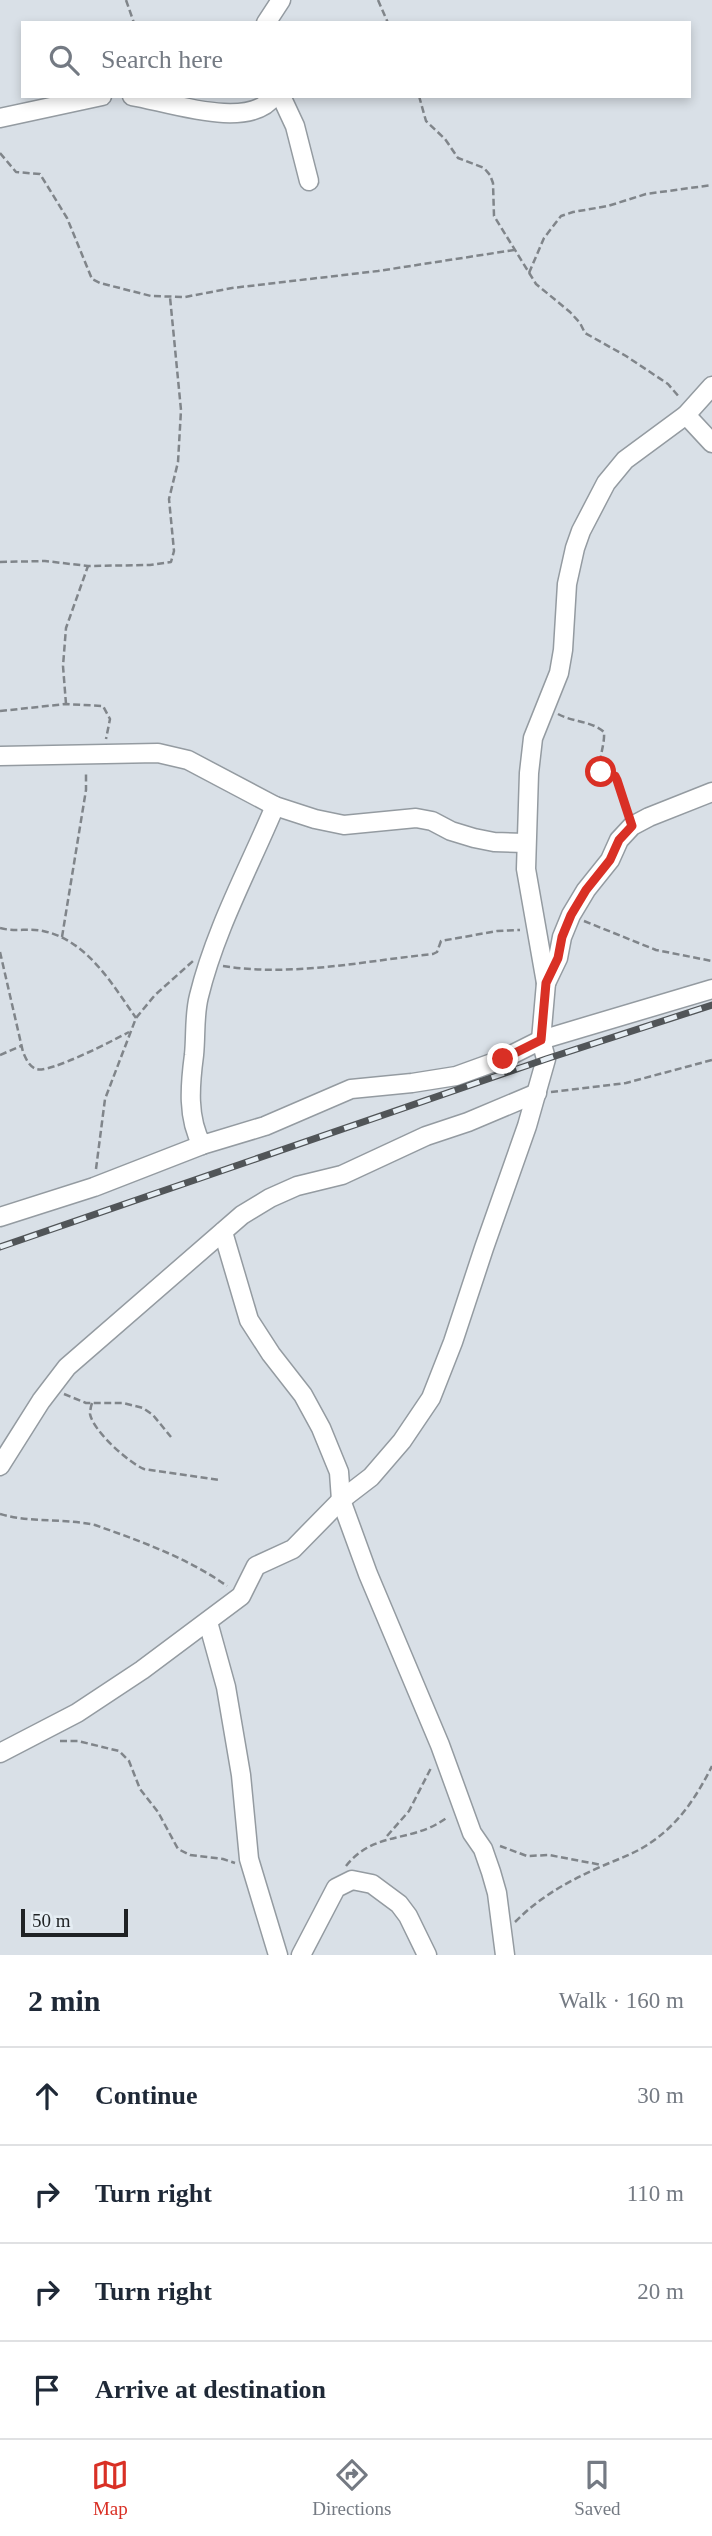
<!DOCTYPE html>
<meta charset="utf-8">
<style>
body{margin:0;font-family:Georgia,serif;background:#f6f6f7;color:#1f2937}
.scale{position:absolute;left:21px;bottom:18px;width:107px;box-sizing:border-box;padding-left:7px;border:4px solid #1f2224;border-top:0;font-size:19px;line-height:24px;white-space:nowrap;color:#1f2224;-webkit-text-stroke:5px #e6eef4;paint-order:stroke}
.stop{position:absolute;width:21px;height:21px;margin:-16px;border:5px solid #d93025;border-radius:50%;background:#fff}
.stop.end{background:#d93025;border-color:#fff;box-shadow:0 2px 7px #0008}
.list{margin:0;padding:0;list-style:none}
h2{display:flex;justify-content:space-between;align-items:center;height:91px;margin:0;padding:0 28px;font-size:30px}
h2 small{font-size:23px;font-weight:400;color:#747a83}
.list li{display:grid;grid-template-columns:46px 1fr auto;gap:21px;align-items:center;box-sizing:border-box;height:98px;padding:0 28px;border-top:2px solid #e0e1e3}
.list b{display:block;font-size:26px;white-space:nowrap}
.list em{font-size:23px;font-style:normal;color:#747a83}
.icon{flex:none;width:38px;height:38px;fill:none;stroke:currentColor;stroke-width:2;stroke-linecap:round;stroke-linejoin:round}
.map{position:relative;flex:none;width:712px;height:1955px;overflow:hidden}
.search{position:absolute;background:#fff;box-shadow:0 4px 10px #0003;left:21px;right:21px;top:21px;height:77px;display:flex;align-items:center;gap:18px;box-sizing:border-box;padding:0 24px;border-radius:0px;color:#747a83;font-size:26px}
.sheet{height:483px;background:#fff}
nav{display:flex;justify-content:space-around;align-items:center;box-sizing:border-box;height:98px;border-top:2px solid #e0e1e3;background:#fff;font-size:19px;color:#747a83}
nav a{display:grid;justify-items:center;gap:4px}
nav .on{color:#d93025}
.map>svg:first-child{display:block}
</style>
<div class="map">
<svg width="712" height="1955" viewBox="0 0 712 1955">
<rect width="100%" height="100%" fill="#d9e0e7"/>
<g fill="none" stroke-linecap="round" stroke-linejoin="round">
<!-- minor casing -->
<g stroke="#949ba1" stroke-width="21">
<g id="minor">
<path d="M266,23L281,0"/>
<path d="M132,96C165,101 250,132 274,96"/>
<path d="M281,96L295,126L309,181"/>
<path d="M0,118L102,96"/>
<path d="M686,415L712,443"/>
<path d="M0,756L158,753L188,760L275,806L315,819L344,825L416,818L432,821L451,831L474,838L494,842L525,843"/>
<path d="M546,983L558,958L562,937L571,915L586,890L610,860L619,840L632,826L649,817L712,792"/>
<path d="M202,1145C187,1118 190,1085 194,1055C196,1036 194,1015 199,996C215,930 249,868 275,806"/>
<path d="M0,1217L94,1187L202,1145L265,1126L351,1089L412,1083L456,1076L503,1059L541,1040L712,989"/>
<path d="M223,1232L249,1320L271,1354L303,1395L321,1428L339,1472L341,1500L368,1574L440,1745L472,1833L483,1849L491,1872L497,1893L505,1955"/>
<path d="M0,1466L41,1401L67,1367L242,1215L270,1198L297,1186L342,1175L426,1136L468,1122L537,1093"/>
<path d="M208,1622L226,1687L241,1775L249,1859L278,1955"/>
<path d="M0,1753L77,1713L142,1670L241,1596L256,1566L293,1549L341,1500L371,1477L402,1441L431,1398L453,1342L484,1248L527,1126L546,1059L541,1040L546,983L526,869L529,773L533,738L559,673L563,650L567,584L575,548L581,531L606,483L625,460L686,415L712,386"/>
<path d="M301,1955L336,1888L352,1880L372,1884L399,1904L408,1916L427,1955"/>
</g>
</g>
<!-- path -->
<g stroke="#80858a" stroke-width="2.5" stroke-dasharray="7 3.5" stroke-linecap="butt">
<path d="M126,0L134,23"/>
<path d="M378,0L388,23"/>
<path d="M419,96L426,121L445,139L458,158L484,168L490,175L493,183L494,216L536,284L570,312L580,323L585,333L626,356L668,384L680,398"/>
<path d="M0,153L16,172L40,174L67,218L92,279L100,283L151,296L185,297L232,288L378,271L514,250"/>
<path d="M529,273L544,238L561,216L573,212L608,206L646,194L712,185"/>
<path d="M0,562L45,561L88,566L150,565L171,562L174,551L169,499L178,462L181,410L170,297"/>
<path d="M66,704L63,666L66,628L88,566"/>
<path d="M0,711L66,704L103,706L110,719L106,739"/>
<path d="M558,714C572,722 592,721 604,732C605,746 598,757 601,772L615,776L617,780L628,812"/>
<path d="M584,921L656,950L712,961"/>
<path d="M0,928C14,932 29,928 43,931C87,940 112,984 136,1018"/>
<path d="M62,937L86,790V771"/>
<path d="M0,952L23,1052C26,1059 29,1066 36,1069C49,1074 114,1040 129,1032"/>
<path d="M223,966C294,977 363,961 433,954L437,952L441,941L497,931L520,930"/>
<path d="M0,1055L21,1046"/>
<path d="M551,1092L626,1083L712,1060"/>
<path d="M96,1169L105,1099L136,1018L155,995L193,961"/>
<path d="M64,1394L86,1403H123L143,1408L153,1415L171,1437"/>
<path d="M92,1403C91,1406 90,1411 90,1414C93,1431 129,1463 144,1469L220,1480"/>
<path d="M0,1514C31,1523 63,1518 95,1525C140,1541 188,1558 227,1586"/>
<path d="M60,1741H78L119,1751L129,1761L140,1789L158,1812L178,1849L190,1855L223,1859L235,1863"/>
<path d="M387,1836L409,1811L432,1766"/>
<path d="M500,1846L527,1856L549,1855L602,1865"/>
<path d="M346,1866C370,1836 397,1841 429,1828C436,1825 442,1821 448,1817"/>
<path d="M515,1922C541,1896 567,1882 600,1867C618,1859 637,1853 653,1841C680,1822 697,1796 712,1766"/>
</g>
<!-- minor -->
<use href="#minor" stroke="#fff" stroke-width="18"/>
<!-- rail casing -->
<g stroke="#515558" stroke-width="7">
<path id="rail" d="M0,1247L546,1059L712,1005"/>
</g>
<!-- rail -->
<use href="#rail" stroke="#e6eef4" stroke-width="4.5" stroke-dasharray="13" stroke-linecap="butt"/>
</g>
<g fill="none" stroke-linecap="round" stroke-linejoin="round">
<!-- route -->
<path stroke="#d93025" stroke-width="9" d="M503,1059L541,1040L546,983L558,958L562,937L571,915L586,890L610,860L619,840L632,826L617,780L615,776L601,772"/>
</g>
</svg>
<div class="scale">50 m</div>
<div class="stop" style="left:601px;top:772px"></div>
<div class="stop end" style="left:503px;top:1059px"></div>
<div class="search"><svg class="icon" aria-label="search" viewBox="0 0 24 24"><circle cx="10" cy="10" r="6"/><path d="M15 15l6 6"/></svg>Search here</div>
</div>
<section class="sheet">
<h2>2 min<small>Walk · 160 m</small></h2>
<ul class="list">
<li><svg class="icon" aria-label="ahead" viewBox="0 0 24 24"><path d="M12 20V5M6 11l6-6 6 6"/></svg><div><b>Continue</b></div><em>30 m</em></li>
<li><svg class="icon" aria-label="right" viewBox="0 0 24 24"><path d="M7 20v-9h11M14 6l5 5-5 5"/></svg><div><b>Turn right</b></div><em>110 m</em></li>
<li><svg class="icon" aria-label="right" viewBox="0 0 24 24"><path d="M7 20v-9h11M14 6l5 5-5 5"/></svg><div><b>Turn right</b></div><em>20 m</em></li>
<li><svg class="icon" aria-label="arrive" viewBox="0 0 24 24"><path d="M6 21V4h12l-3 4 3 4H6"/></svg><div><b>Arrive at destination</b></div></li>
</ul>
</section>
<nav>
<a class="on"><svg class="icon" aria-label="map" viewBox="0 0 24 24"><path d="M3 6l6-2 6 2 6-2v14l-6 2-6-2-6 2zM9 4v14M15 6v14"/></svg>Map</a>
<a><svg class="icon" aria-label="directions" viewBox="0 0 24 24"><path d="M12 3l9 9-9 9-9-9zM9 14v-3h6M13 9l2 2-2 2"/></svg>Directions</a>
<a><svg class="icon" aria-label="saved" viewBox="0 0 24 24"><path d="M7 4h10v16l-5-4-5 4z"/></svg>Saved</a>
</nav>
